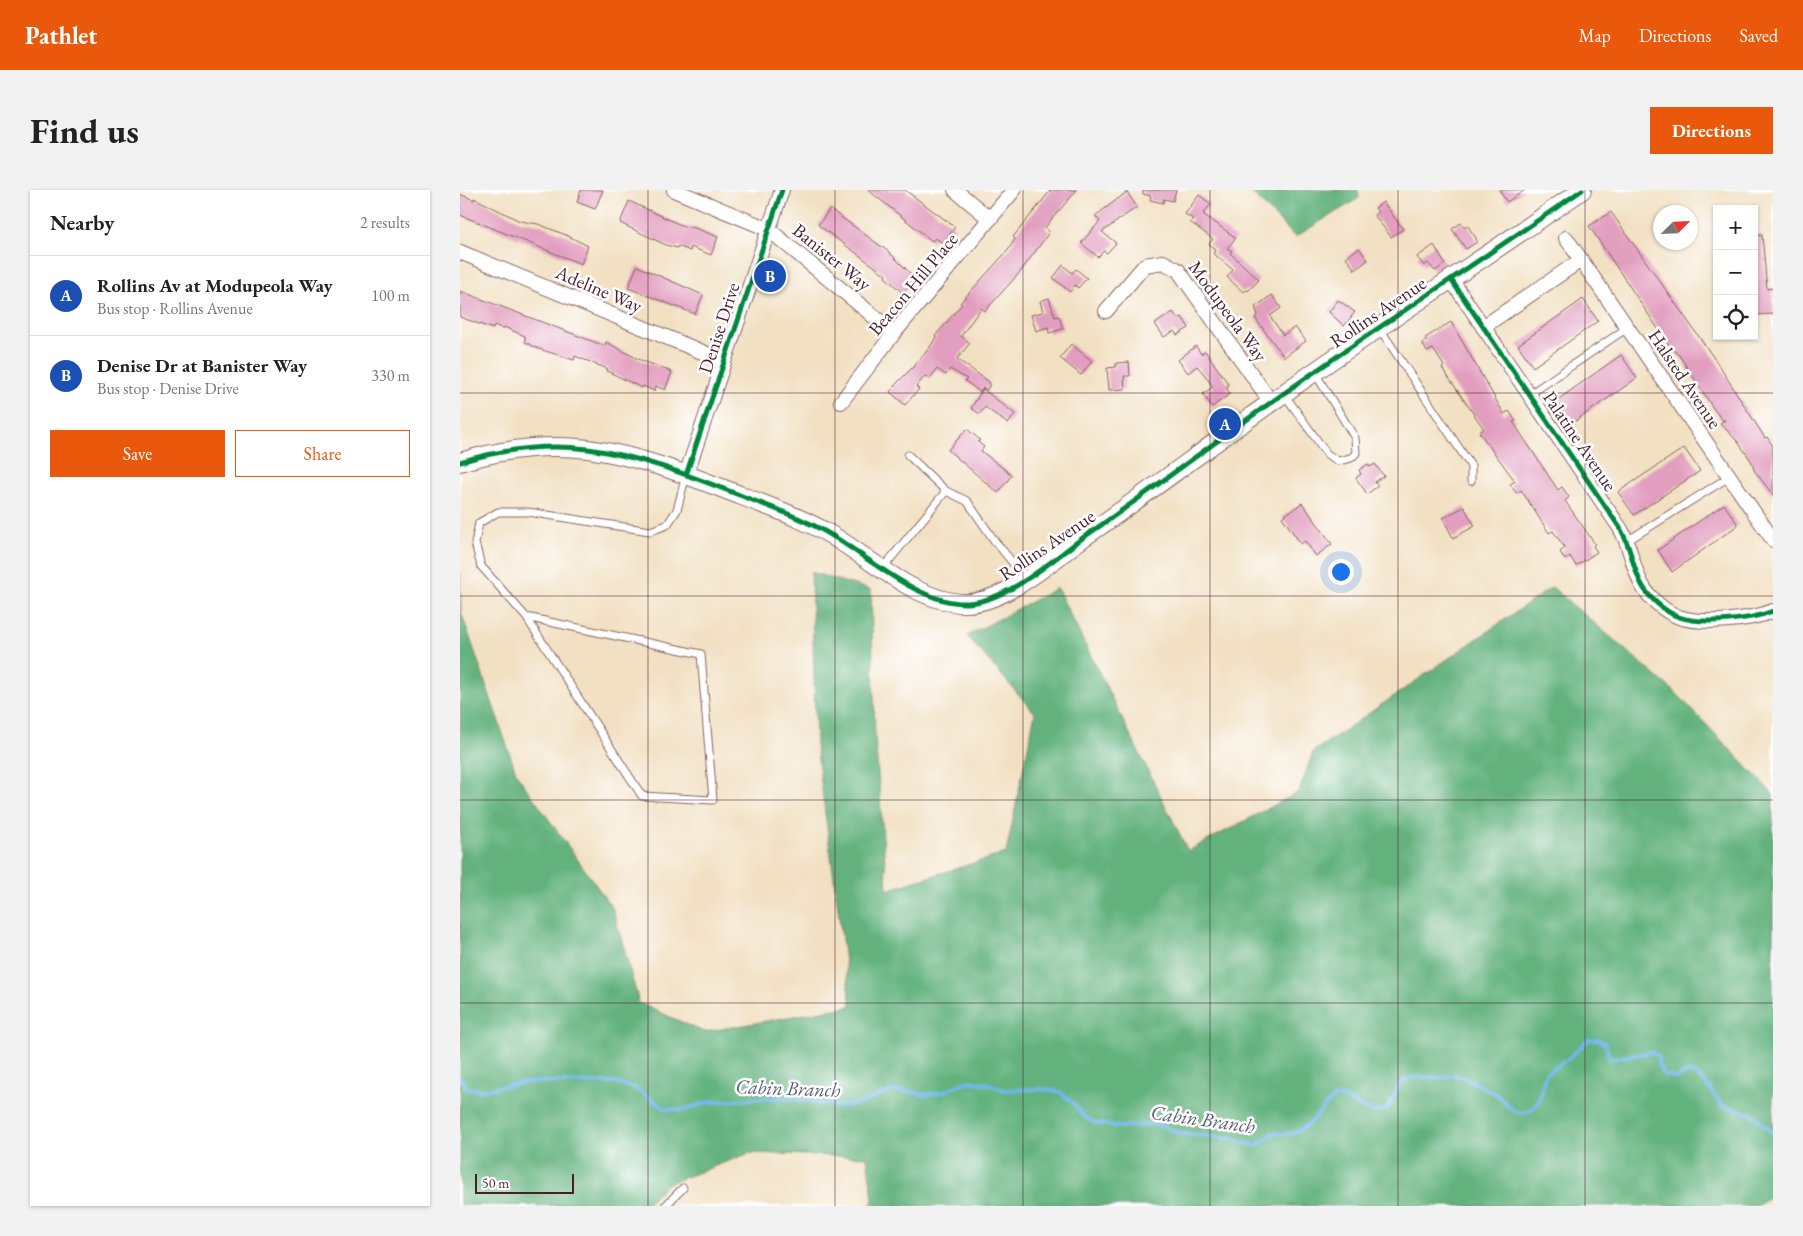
<!DOCTYPE html>
<meta charset="utf-8">
<style>
body{margin:0;font-family:"EB Garamond",serif;background:#f2f2f2;color:#222}
.controls{position:absolute;right:15px;top:15px;display:grid;overflow:hidden;border-radius:0px;box-shadow:0 1px 4px #0004}
.controls button{width:45px;height:45px;display:grid;place-items:center;padding:0;border:0;border-bottom:1px solid #e0e0e0;background:#fff;color:#222;font:25px sans-serif}
.compass{position:absolute;left:1193px;top:15px;width:45px;height:45px;border-radius:50%;background:#fff;box-shadow:0 1px 4px #0004;rotate:66deg}
.scale{position:absolute;left:15px;bottom:12px;width:99px;box-sizing:border-box;padding-left:5px;border:2px solid #4a1f2b;border-top:0;font-size:14px;line-height:18px;white-space:nowrap;color:#4a1f2b;-webkit-text-stroke:4px #fff;paint-order:stroke}
.you{position:absolute;left:880px;top:381px;width:18px;height:18px;margin:-12px;border:4px solid #fff;border-radius:50%;background:#1a73e8;box-shadow:0 0 0 8px #1a73e833}
.badge{display:grid;place-items:center;width:32px;height:32px;border-radius:50%;background:#ea580c;color:#fff;font-size:16px;font-weight:700}
.pin{position:absolute;translate:-50% -50%;border:2px solid #fff;box-shadow:0 1px 5px #0006}
.list{margin:0;padding:0;list-style:none}
h2{display:flex;justify-content:space-between;align-items:center;height:65px;margin:0;padding:0 20px;font-size:21px}
h2 small{font-size:16px;font-weight:400;color:#767676}
.list li{display:grid;grid-template-columns:32px 1fr auto;gap:15px;align-items:center;box-sizing:border-box;height:80px;padding:0 20px;border-top:1px solid #e0e0e0}
.list b{display:block;font-size:19px;white-space:nowrap}
.list p{margin:0;font-size:16px;white-space:nowrap;color:#767676}
.list em{font-size:16px;font-style:normal;color:#767676}
.actions{display:flex;gap:10px;padding:15px 20px}
.actions a{flex:1;padding:11px 0;border:1px solid #ea580c;border-radius:0px;text-align:center;font-size:18px;color:#ea580c}
.actions .main{background:#ea580c;color:#fff}
.icon{flex:none;width:28px;height:28px;fill:none;stroke:currentColor;stroke-width:2;stroke-linecap:round;stroke-linejoin:round}
.map{position:relative;flex:none;width:1313px;height:1016px;overflow:hidden;border-radius:0px}
header{display:flex;align-items:center;gap:30px;box-sizing:border-box;height:70px;padding:0 25px;background:#ea580c;color:#fff}
header strong{font-size:24px}
nav{display:flex;gap:28px;margin-inline-start:auto;font-size:18px}
.intro{display:flex;align-items:center;justify-content:space-between;box-sizing:border-box;height:120px;padding:0 30px}
h1{margin:0;font-size:35px}
.button{padding:12px 22px;border-radius:0px;background:#ea580c;color:#fff;font-size:18px;font-weight:700}
main{display:flex;gap:30px;padding:0 30px}
aside{flex:1;background:#fff;border-radius:0px;box-shadow:0 1px 4px #0004}
.map>svg:first-child{display:block}
</style>
<header>
<strong>Pathlet</strong>
<nav><a>Map</a><a>Directions</a><a>Saved</a></nav>
</header>
<div class="intro"><h1>Find us</h1><a class="button">Directions</a></div>
<main>
<aside>
<h2>Nearby<small>2 results</small></h2>
<ul class="list">
<li><span class="badge" style="background:#1a4fb4">A</span><div><b>Rollins Av at Modupeola Way</b><p>Bus stop · Rollins Avenue</p></div><em>100 m</em></li>
<li><span class="badge" style="background:#1a4fb4">B</span><div><b>Denise Dr at Banister Way</b><p>Bus stop · Denise Drive</p></div><em>330 m</em></li>
</ul>
<div class="actions"><a class="main">Save</a><a>Share</a></div>
</aside>
<div class="map">
<svg width="1313" height="1016" viewBox="0 0 1313 1016">
<rect width="100%" height="100%" fill="#fff"/>
<filter id="ink" filterUnits="userSpaceOnUse"><feTurbulence type="fractalNoise" baseFrequency=".02" numOctaves="2"/><feDisplacementMap in="SourceGraphic" scale="10" xChannelSelector="R" yChannelSelector="G"/><feConvolveMatrix kernelMatrix="1 2 1 2 8 2 1 2 1" color-interpolation-filters="sRGB"/></filter>
<filter id="wash" filterUnits="userSpaceOnUse"><feTurbulence type="fractalNoise" baseFrequency=".0096" numOctaves="4" result="noise"/><feDisplacementMap in="SourceGraphic" scale="20" xChannelSelector="R" yChannelSelector="G"/><feGaussianBlur stdDeviation="1.12" result="paint"/><feColorMatrix in="noise" values="0 0 0 0 0 0 0 0 0 0 0 0 0 0 0 0 0 1.4 0 .05"/><feComposite in="paint" operator="in"/></filter>
<g filter="url(#wash)">
<rect width="100%" height="100%" fill="#f2e0c2"/>
<!-- forest -->
<g fill="#64b27e" stroke="#576854">
<path d="M789,0H898L899,8L835,47Z"/>
<path d="M0,382L1,422L57,585L153,719L179,813L244,842L391,816L356,555L351,382L411,400L415,544L427,700L546,663L575,523L507,446L597,398L728,661L839,602L853,562L1092,397L1216,503L1313,604V1005L1297,1016H411L413,1009L407,967L290,963L207,994L185,1016L0,1015Z"/>
</g>
<g fill="none" stroke-linecap="round" stroke-linejoin="round">
<!-- stream -->
<path stroke="#70b7e7" stroke-width="4" d="M0,887L7,898L22,900L62,893L84,892L155,893L175,898L206,919L223,920L249,912L307,908L333,909L379,916L397,914L432,901L452,902L465,905L483,902L508,891L529,894L544,900L582,899L600,902L615,915L623,926L635,933L660,937L695,934L705,936L717,943L772,949L797,956L813,943C848,948 852,927 874,907C894,905 902,925 919,921C933,919 933,905 939,896C948,883 966,888 979,888C984,888 989,885 994,885C1002,885 1033,902 1041,908C1047,914 1051,923 1062,923C1081,921 1082,898 1085,884L1108,869L1128,850L1138,849L1145,854L1150,869L1192,862L1198,866L1199,877L1204,885L1216,888L1226,883H1234L1248,896L1262,916L1292,924L1313,943"/>
</g>
<g id="blocks">
<!-- building -->
<g fill="#e29ebf">
<path d="M121,0H143L135,19L117,12Z"/>
<path d="M408,0H445L495,37L483,53L475,48L472,51Z"/>
<path d="M591,0H617L590,31L585,38L589,41L588,44L561,81L525,121L521,118L501,146L510,153L497,169L528,191L530,194L527,200L523,198L520,202L505,191L507,189L490,179L486,185L477,179L470,188L465,186L456,197L459,199L445,215L430,202L437,193L454,176L470,157L476,147L475,146L502,114L500,113L549,59L555,49L553,47Z"/>
<path d="M683,0H716L713,11L704,9L703,13L690,10L691,6L683,4Z"/>
<path d="M1039,0H1065L1047,12Z"/>
<path d="M667,2L677,17L642,42L656,53L647,63L644,61L638,67L621,53L640,31L635,26Z"/>
<path d="M0,4L14,10V8L60,31L78,34L106,45L128,56L121,74L0,25Z"/>
<path d="M739,5L751,14L743,24L776,48L767,58L772,61L770,63L799,90L788,101L787,100L783,102L767,87L773,80L753,63L756,60L749,54L753,49L730,32L733,29L725,24Z"/>
<path d="M169,11L223,36L235,38L258,47L251,65L231,57L230,61L218,56L217,58L206,55L160,33Z"/>
<path d="M923,12L943,39L931,47L914,25L918,22L915,18Z"/>
<path d="M370,19L429,62L455,88L443,103L425,87L426,85L358,35Z"/>
<path d="M1151,22L1256,171L1305,248L1307,247L1313,256V305L1294,280L1292,272L1278,252L1260,233L1265,230H1262L1253,218L1219,165L1211,158L1129,36Z"/>
<path d="M1001,33L1004,37L1007,35L1016,48L1017,52L1006,59L992,39Z"/>
<path d="M1302,45L1307,99L1313,98V124L1294,125V46Z"/>
<path d="M974,55L985,74L975,81L968,73L964,76L957,67Z"/>
<path d="M899,58L908,70L895,80L886,67Z"/>
<path d="M603,75L612,83L616,79L627,88L618,98L615,95L610,102L593,88Z"/>
<path d="M177,76L243,105L235,124L168,98Z"/>
<path d="M0,101L145,156L146,152L178,169L212,182L205,200L196,196L194,201L183,196L182,198L147,181L148,179L115,166L114,170L79,159L65,152V146L44,137L43,139L34,135L33,139L0,127Z"/>
<path d="M812,105L821,118L810,126L823,145L835,137L846,151L824,167L795,128L798,125L795,117Z"/>
<path d="M589,108L595,127L599,126L603,139L589,143L588,137L576,141L571,125L583,122L580,111Z"/>
<path d="M1123,109L1138,131L1073,177L1058,155Z"/>
<path d="M878,110L895,122L884,136L869,122Z"/>
<path d="M713,122L718,129L722,127L729,138L717,145L714,141L704,147L695,134Z"/>
<path d="M991,132L1044,224L1049,221L1056,231L1053,232L1098,300L1102,297L1109,307L1105,311L1135,354L1133,356L1137,362L1116,376L1110,366L1105,370L1100,362L1105,358L1093,341L1089,343L1061,300L1056,303L1050,294L1055,291L1019,242L1024,239L982,178L984,176L973,159L967,162L962,153L967,150L965,148Z"/>
<path d="M611,154L632,171L621,185L600,168Z"/>
<path d="M736,156L741,164L745,161L769,195L766,197L770,204L752,217L743,204L753,197L744,184L737,176L728,183L718,170Z"/>
<path d="M1161,165L1177,188L1111,234L1096,211Z"/>
<path d="M669,172L670,186H664L665,199L649,200L647,178L656,177V173Z"/>
<path d="M523,199L555,224L548,234L525,217L520,224L511,218Z"/>
<path d="M507,239L520,250L518,252L524,257L521,261L552,285L538,303L488,260Z"/>
<path d="M1224,258L1240,281L1174,325L1158,302Z"/>
<path d="M908,274L910,277L915,274L924,286L915,292L918,296L907,304L896,288L901,284L899,280Z"/>
<path d="M842,313L872,354L856,366L845,351L841,354L822,327Z"/>
<path d="M1264,314L1278,335L1212,382L1198,360Z"/>
<path d="M1004,317L1015,336L993,348L983,328Z"/>
</g>
</g>
</g>
<g filter="url(#ink)">
<use href="#blocks" fill-opacity="0" stroke="#856360" stroke-width="1"/>
<g fill="none" stroke-linecap="round" stroke-linejoin="round">
<!-- service casing -->
<g stroke="#856360" stroke-width="9">
<g id="service">
<path d="M920,139L1011,276V291"/>
<path d="M824,204L867,264L878,271L891,268L896,263L895,248L855,183"/>
<path d="M1070,204L1167,138"/>
<path d="M486,301L507,311L534,350L566,389"/>
<path d="M1167,351L1269,287"/>
<path d="M423,378L486,301L448,265"/>
<path d="M66,427L182,606L253,610L241,464L66,427L21,376L15,353L19,333L38,322H68L190,341L207,335L217,320L226,285"/>
<path d="M205,1016L223,998"/>
</g>
</g>
<!-- minor casing -->
<g stroke="#856360" stroke-width="16">
<g id="minor">
<path d="M214,0L308,39L434,143"/>
<path d="M495,0L530,29"/>
<path d="M1106,48L1313,350"/>
<path d="M0,62L264,171"/>
<path d="M992,91L1160,338C1171,356 1172,377 1182,395C1189,408 1205,422 1219,427C1242,435 1291,430 1313,421"/>
<path d="M646,121L685,75L703,72L718,80L811,212"/>
<path d="M1023,137L1121,70"/>
<path d="M381,212L434,143L554,0"/>
<path d="M226,285L322,0"/>
</g>
</g>
<!-- tertiary casing -->
<g stroke="#856360" stroke-width="20">
<path id="tertiary" d="M0,272C40,260 86,254 128,259C181,266 233,287 282,306C312,318 343,328 371,345C410,368 460,415 508,413C548,411 592,370 624,347C688,303 749,256 813,211C914,139 1020,71 1122,0"/>
</g>
<!-- service -->
<use href="#service" stroke="#fff" stroke-width="7"/>
<!-- minor -->
<use href="#minor" stroke="#fff" stroke-width="14"/>
<!-- tertiary -->
<use href="#tertiary" stroke="#fff" stroke-width="18"/>
<!-- cycleway casing -->
<g stroke="#fff" stroke-width="8">
<g id="cycleway">
<path d="M992,91L1160,338C1171,356 1172,377 1182,395C1189,408 1205,422 1219,427C1242,435 1291,430 1313,421"/>
<path d="M0,272C40,260 86,254 128,259C181,266 233,287 282,306C312,318 343,328 371,345C410,368 460,415 508,413C548,411 592,370 624,347C688,303 749,256 813,211C914,139 1020,71 1122,0"/>
<path d="M226,285L322,0"/>
</g>
</g>
<!-- cycleway -->
<use href="#cycleway" stroke="#00873e" stroke-width="5"/>
</g>
</g>
<!-- grid -->
<path fill="none" stroke="#4a1f2b" stroke-width="1" stroke-opacity="0.55" d="M188,0V1016M375,0V1016M563,0V1016M750,0V1016M938,0V1016M1125,0V1016M0,203H1313M0,406H1313M0,610H1313M0,813H1313"/>
<g text-anchor="middle" dominant-baseline="central" stroke-width="5" stroke-linejoin="round" paint-order="stroke">
<!-- street labels -->
<g font-size="19" fill="#4a1f2b" stroke="#fff">
<text transform="translate(372 67) rotate(39)">Banister Way</text>
<text transform="translate(453 94) rotate(-50)">Beacon Hill Place</text>
<text transform="translate(139 99) rotate(23)">Adeline Way</text>
<text transform="translate(768 121) rotate(54)">Modupeola Way</text>
<text transform="translate(918 122) rotate(-34)">Rollins Avenue</text>
<text transform="translate(259 138) rotate(-72)">Denise Drive</text>
<text transform="translate(1225 189) rotate(56)">Halsted Avenue</text>
<text transform="translate(1120 251) rotate(56)">Palatine Avenue</text>
<text transform="translate(587 355) rotate(-34)">Rollins Avenue</text>
</g>
<!-- water labels -->
<g font-size="20" font-style="italic" fill="#595c76" stroke="#fff">
<text transform="translate(328 898) rotate(2)">Cabin Branch</text>
<text transform="translate(743 929) rotate(8)">Cabin Branch</text>
</g>
</g>
</svg>
<div class="controls">
<button>+</button>
<button>−</button>
<button><svg class="icon" aria-label="locate" viewBox="0 0 24 24"><circle cx="12" cy="12" r="6"/><path d="M12 2v4M12 18v4M2 12h4M18 12h4"/></svg></button>
</div>
<svg class="compass" viewBox="-18 -18 36 36"><path d="M0-13l5 13h-10z" fill="#e53935"/><path d="M0 13l5-13h-10z" fill="#767676"/></svg>
<div class="scale">50 m</div>
<div class="you"></div>
<div class="pin badge" style="left:765px;top:234px;background:#1a4fb4">A</div>
<div class="pin badge" style="left:310px;top:86px;background:#1a4fb4">B</div>
</div>
</main>
